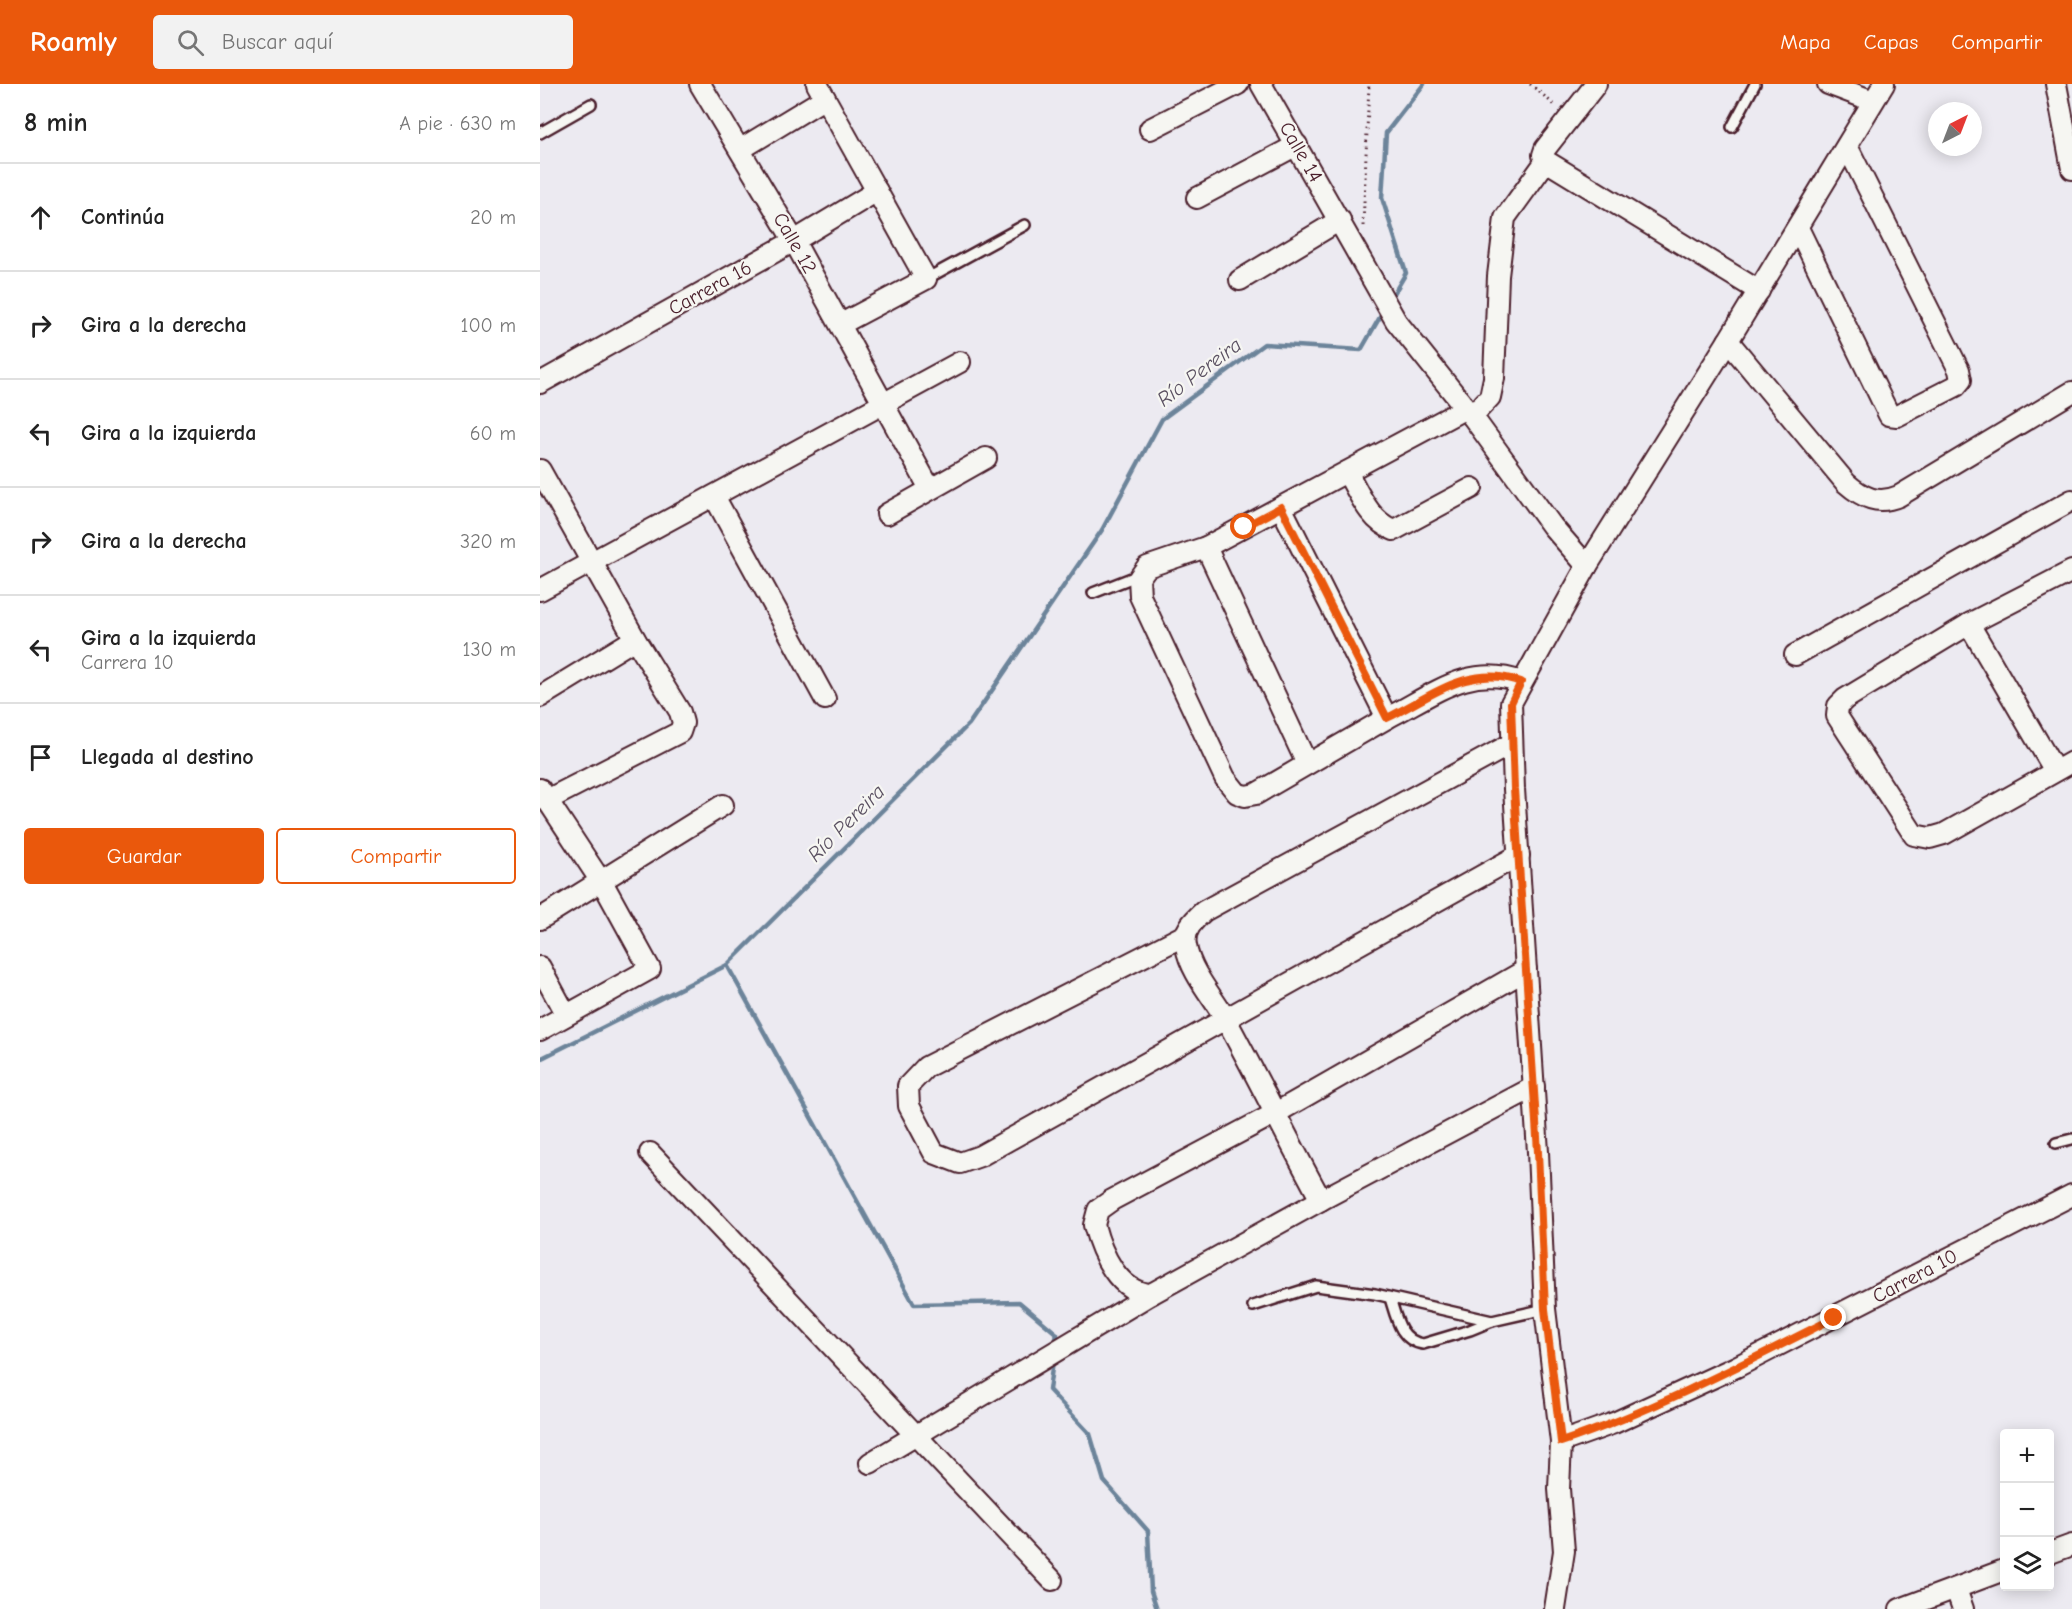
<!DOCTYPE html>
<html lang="es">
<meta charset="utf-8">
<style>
body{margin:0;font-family:"Comic Neue",sans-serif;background:#f2f2f2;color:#222}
.controls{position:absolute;right:18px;bottom:18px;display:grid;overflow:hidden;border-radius:6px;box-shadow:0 3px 15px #0003}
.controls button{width:54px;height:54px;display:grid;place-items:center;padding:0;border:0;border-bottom:2px solid #e0e0e0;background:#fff;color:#222;font:30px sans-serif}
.compass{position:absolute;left:1388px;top:18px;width:54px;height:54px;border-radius:50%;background:#fff;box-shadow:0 3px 15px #0003;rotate:42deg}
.stop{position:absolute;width:18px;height:18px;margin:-14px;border:4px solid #ea580c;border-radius:50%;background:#fff}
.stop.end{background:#ea580c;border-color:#fff;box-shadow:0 2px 6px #0008}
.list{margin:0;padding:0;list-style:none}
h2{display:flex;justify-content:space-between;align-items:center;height:78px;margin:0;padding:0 24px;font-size:26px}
h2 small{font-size:20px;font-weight:400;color:#767676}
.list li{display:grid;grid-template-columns:39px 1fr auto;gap:18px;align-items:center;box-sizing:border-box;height:108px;padding:0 24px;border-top:2px solid #e0e0e0}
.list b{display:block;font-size:22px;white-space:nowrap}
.list p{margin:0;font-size:20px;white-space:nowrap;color:#767676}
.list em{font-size:20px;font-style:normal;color:#767676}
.actions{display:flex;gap:12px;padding:18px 24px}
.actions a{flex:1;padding:14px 0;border:2px solid #ea580c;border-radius:6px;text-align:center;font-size:21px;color:#ea580c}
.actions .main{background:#ea580c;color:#fff}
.icon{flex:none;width:33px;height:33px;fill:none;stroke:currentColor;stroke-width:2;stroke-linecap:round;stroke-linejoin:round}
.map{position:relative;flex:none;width:1532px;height:1525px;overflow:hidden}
header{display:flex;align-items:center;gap:36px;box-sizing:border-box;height:84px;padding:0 30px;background:#ea580c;color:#fff}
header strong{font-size:28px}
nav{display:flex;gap:33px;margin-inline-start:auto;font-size:21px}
.search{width:420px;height:54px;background:#f2f2f2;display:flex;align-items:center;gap:15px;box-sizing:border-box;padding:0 21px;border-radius:6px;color:#767676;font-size:22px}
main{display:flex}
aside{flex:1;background:#fff}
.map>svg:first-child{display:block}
</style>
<header>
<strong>Roamly</strong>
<div class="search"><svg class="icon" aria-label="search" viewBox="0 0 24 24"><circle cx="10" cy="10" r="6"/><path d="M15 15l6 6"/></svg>Buscar aquí</div>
<nav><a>Mapa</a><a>Capas</a><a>Compartir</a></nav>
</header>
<main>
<aside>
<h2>8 min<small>A pie · 630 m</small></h2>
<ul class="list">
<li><svg class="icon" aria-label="ahead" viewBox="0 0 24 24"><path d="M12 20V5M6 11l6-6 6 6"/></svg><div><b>Continúa</b></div><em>20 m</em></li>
<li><svg class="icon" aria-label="right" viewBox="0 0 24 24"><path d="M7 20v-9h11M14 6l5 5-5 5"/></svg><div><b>Gira a la derecha</b></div><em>100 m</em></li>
<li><svg class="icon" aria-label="left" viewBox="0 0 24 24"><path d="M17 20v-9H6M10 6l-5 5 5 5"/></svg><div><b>Gira a la izquierda</b></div><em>60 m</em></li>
<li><svg class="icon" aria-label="right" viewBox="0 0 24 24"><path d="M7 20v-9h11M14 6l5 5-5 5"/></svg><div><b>Gira a la derecha</b></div><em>320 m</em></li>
<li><svg class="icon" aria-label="left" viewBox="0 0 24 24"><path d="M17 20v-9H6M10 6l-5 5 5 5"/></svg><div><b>Gira a la izquierda</b><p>Carrera 10</p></div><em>130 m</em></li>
<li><svg class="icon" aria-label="arrive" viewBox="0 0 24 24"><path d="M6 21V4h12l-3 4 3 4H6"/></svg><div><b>Llegada al destino</b></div></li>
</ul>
<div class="actions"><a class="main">Guardar</a><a>Compartir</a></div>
</aside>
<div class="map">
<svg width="1532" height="1525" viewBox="0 0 1532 1525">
<rect width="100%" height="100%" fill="#eceaf1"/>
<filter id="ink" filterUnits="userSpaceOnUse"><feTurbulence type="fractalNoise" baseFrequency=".0167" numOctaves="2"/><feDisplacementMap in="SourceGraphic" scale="12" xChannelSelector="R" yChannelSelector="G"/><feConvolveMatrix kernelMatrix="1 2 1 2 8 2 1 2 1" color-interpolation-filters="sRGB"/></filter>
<g filter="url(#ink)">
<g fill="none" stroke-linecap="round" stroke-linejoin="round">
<!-- stream -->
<g stroke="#6c849a" stroke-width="4.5">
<path d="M850,216L866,189L842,114L846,49L884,0"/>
<path d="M0,975L187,881"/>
<path d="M515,1260L517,1250L479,1218L374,1220L187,881L429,640L562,446L622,335L724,260L821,266L844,226"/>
<path d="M513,1277L509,1306L550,1350L564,1397L608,1447L611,1507L617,1525"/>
</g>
<!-- lane casing -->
<g stroke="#4a1f2b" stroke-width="14">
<g id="lane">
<path d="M1192,43L1215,0"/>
<path d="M0,49L51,20"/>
<path d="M386,195L485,141"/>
<path d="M553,509L599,491"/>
<path d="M1516,1059L1532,1055"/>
<path d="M850,1214C856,1233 860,1257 883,1260L930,1246L952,1237"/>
<path d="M713,1222L776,1202L835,1210L952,1237L1005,1225"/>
</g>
</g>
<!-- street casing -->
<g stroke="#4a1f2b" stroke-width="24">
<g id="street">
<path d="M160,0L254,157L390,405"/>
<path d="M277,0L386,195L301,240"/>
<path d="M721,0L856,237L932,332L1012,442L1047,482"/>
<path d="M1056,0L1005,65L1003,71L1006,77L1219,207"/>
<path d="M1288,0L1333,17"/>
<path d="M1516,0L1532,85"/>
<path d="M610,45L698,0"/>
<path d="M201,65L285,14"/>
<path d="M657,114L757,61"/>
<path d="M1258,144L1349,331L1357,332L1416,302L1421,296L1419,286L1307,62"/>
<path d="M700,196L800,136"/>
<path d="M1188,257L1306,399C1323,414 1338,421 1359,412L1532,308"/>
<path d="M0,299L254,157L337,107"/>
<path d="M932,332L950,313L954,294L958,192L965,134L1006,77"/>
<path d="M0,386L95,555L140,628L143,639L140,648L7,716"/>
<path d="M807,388C819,409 830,438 854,446L932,404"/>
<path d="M174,412L285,615"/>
<path d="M741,423L847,634C893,611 929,579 981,598"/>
<path d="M347,430L446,374"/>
<path d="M666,463L767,680"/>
<path d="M1532,487L1429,540L1305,615L1298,622L1297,632L1374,751L1390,754L1404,750L1532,678"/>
<path d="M0,506L420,278"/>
<path d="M1429,540L1515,687"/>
<path d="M1255,571L1532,416"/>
<path d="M0,613L95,555"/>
<path d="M847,634L716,710L705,712L697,709L685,694L600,512L599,494L607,483L666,463L926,324"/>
<path d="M971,660L664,827C653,837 643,846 646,862C650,887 672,912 685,934C718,994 748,1056 781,1116L994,1003"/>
<path d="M0,705L66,805L110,885L0,946"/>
<path d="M0,835L183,721"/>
<path d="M645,851L386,983L368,1002L369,1022L394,1069L420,1079L440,1072L979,771"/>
<path d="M0,883L26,931"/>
<path d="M110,1069L512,1496"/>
<path d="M781,1116L611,1210C578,1209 561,1168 554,1141L558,1126L572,1116L734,1030L986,886"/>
<path d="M1021,1358L1074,1339L1196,1283L1532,1111"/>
<path d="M330,1379L611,1210"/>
<path d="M1510,1469L1532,1461"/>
<path d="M1416,1505L1423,1525"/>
<path d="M1015,1525L1024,1467L1019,1405L1021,1358L1005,1225L998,1068L974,705L971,619L1047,482L1188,257L1344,0"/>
<path d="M1360,1525L1464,1486"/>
</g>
</g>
<!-- path -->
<g stroke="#4a1f2b" stroke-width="3" stroke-dasharray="1.5 4.5" stroke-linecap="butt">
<path d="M990,0L1017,23"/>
<path d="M823,142L829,0"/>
</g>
<!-- lane -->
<use href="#lane" stroke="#f6f6f2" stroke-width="9"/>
<!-- street -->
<use href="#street" stroke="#f6f6f2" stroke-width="20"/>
</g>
</g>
<g fill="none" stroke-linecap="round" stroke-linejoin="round" filter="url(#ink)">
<!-- route -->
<path stroke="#ea580c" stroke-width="8" d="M704,443L741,423L847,634C892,612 930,579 981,598L971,619L974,705L998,1068L1005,1225L1021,1358C1115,1326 1205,1279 1294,1234"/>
</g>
<g text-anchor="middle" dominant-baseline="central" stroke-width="4.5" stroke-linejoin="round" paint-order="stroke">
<!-- street labels -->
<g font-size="20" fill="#4a1f2b" stroke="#f6f6f2">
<text transform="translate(761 68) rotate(60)">Calle 14</text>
<text transform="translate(255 159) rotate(60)">Calle 12</text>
<text transform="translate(170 204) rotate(-29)">Carrera 16</text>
<text transform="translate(1375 1192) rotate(-28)">Carrera 10</text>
</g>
<!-- water labels -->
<g font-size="21" font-style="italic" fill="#5b5162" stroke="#f6f6f2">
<text transform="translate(659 288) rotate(-37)">Río Pereira</text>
<text transform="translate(306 739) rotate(-45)">Río Pereira</text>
</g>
</g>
</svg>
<div class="controls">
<button>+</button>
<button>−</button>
<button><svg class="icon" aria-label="layers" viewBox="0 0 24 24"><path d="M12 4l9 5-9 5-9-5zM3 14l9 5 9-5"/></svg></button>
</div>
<svg class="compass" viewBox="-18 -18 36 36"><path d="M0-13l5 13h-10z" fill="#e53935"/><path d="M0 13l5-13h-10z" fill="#767676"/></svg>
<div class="stop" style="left:704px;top:443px"></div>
<div class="stop end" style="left:1294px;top:1234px"></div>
</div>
</main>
